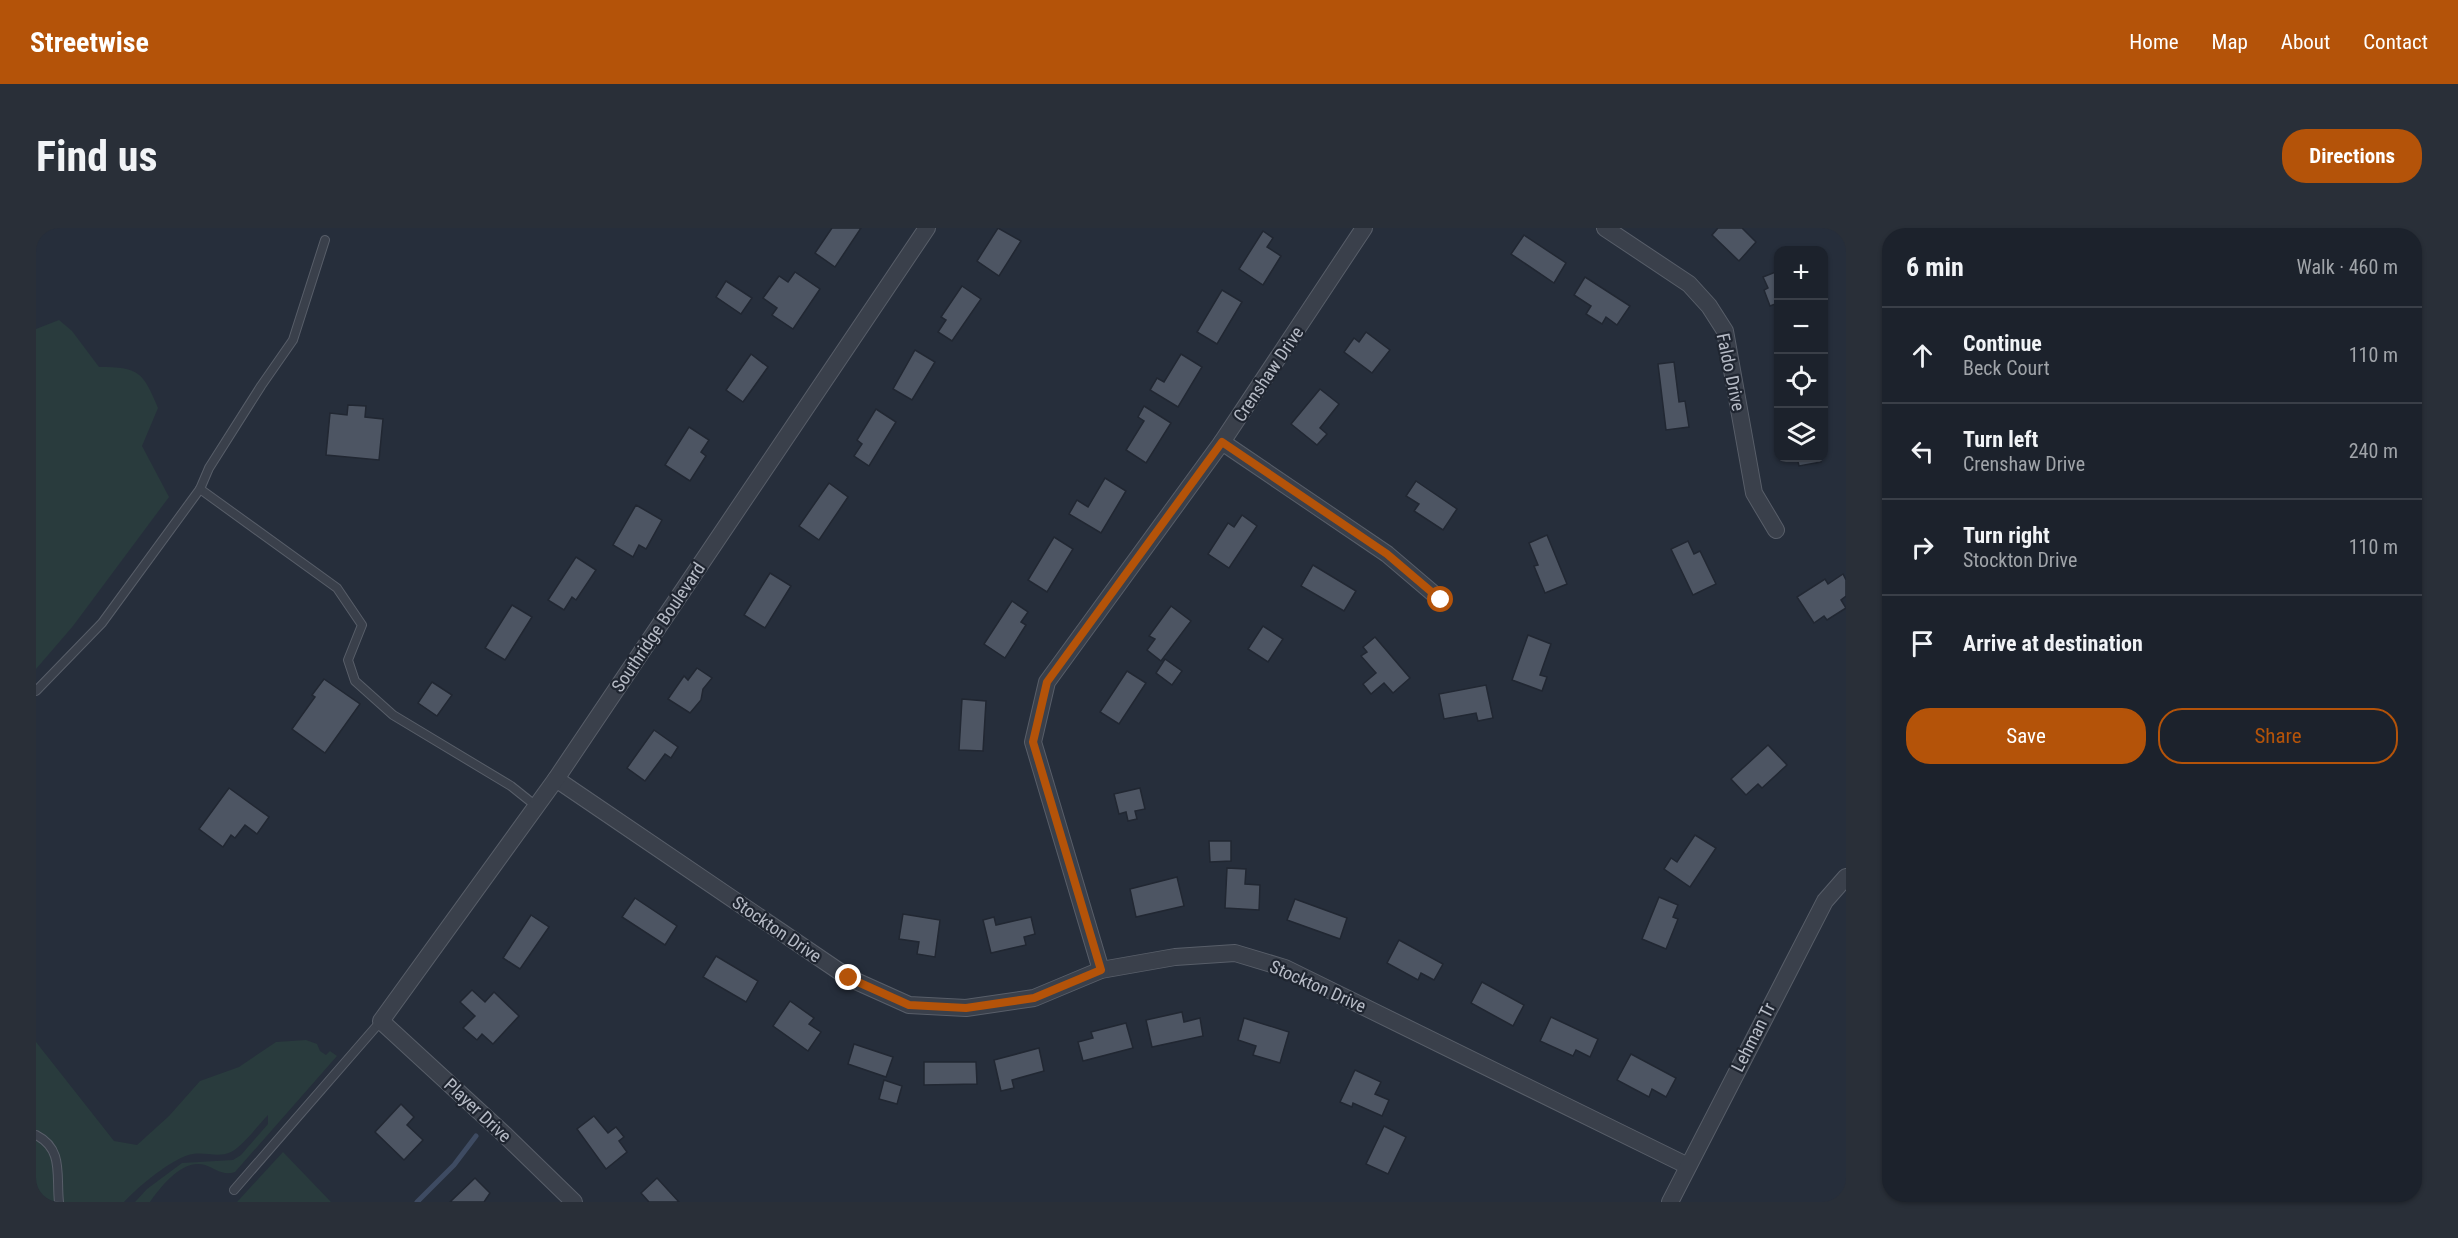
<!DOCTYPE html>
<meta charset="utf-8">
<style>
body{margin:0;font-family:"Roboto Condensed",sans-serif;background:#292f38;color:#f1f3f6}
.controls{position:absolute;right:18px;top:18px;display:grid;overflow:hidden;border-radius:12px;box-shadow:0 2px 4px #0004}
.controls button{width:54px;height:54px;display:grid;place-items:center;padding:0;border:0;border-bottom:2px solid #3a3f48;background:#1c222c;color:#f1f3f6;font:30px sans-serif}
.stop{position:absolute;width:18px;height:18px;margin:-14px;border:4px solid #b45309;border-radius:50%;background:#fff}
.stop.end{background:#b45309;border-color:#fff;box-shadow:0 2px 6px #0008}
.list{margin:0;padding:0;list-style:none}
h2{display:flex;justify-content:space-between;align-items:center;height:78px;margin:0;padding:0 24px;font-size:26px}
h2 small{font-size:20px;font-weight:400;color:#a0a4a9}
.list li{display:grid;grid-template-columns:39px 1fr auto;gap:18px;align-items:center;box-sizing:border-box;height:96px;padding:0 24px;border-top:2px solid #3a3f48}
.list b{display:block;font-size:22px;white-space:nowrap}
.list p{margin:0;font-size:20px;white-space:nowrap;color:#a0a4a9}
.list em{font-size:20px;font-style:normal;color:#a0a4a9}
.actions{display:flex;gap:12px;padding:18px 24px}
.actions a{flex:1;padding:14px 0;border:2px solid #b45309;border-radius:24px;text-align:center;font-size:21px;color:#b45309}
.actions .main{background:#b45309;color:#fff}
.icon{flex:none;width:33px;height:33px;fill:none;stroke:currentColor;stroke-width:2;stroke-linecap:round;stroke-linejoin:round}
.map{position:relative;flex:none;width:1810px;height:974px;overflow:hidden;border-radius:24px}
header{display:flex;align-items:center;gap:36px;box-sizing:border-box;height:84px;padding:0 30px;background:#b45309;color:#fff}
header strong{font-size:28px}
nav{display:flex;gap:33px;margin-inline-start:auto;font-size:21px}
.intro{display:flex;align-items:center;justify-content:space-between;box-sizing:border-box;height:144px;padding:0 36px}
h1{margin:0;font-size:42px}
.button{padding:15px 27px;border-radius:24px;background:#b45309;color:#fff;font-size:21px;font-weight:700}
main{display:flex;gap:36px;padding:0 36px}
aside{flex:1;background:#1c222c;border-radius:24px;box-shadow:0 2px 4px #0004}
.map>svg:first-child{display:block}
</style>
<header>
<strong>Streetwise</strong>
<nav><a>Home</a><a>Map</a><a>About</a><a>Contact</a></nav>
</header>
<div class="intro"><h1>Find us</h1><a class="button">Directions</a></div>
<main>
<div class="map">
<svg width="1810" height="974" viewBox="0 0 1810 974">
<rect width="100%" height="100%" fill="#262e3b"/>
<!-- green -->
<g fill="#293b3d">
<path d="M23,92L36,103L63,139C103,139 107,144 122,180L106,218L133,269L37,398L0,441V101Z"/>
<path d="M270,812L281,816L284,823L290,827L294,823L301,828L199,944C187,948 180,941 169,937C147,930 125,958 114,974H99L111,961L146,935L197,932L205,927L232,896V887C221,898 208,917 195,924C183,930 170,924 157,926C137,929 102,959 88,974H0V814L78,913L101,917L133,888L164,853L203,839L240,814Z"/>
<path d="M247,924L295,974H201Z"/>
</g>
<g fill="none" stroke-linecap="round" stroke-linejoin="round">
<!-- stream -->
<path stroke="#3e4b62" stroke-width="5" d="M381,974L418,937L440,908"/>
</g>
<!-- building -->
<g fill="#4d5563" stroke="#212732" stroke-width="1.5">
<path d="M796,0H825L799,39L779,25Z"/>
<path d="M962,0L985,13L963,48L941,33Z"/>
<path d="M1682,0H1706L1720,14L1703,33L1676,7Z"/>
<path d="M1227,3L1237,10L1231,19L1245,28L1227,57L1203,41Z"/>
<path d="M1488,7L1530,35L1518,55L1475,26Z"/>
<path d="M1742,43V75L1734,78L1728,62L1732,60L1727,49Z"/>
<path d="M759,44L784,61L757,101L736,87L741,80L727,70L743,48L752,54Z"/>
<path d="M1549,49L1594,78L1581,97L1570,89L1566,96L1550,86L1555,78L1538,67Z"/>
<path d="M690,53L716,70L705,86L680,69Z"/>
<path d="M926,58L945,71L916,113L902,104L910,92L905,89Z"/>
<path d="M1186,62L1206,74L1181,116L1161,104Z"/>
<path d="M1330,104L1354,122L1336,145L1308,124L1318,110L1323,114Z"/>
<path d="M879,122L899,134L876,172L857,161Z"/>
<path d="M715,126L732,139L707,174L690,162Z"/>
<path d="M1145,126L1166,139L1142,179L1114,162L1121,150L1128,154Z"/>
<path d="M1638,134L1643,174L1649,173L1653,199L1630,202L1622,136Z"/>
<path d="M1284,161L1303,176L1284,200L1291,206L1281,217L1255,196Z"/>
<path d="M312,177L330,178L329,189L347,191L343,232L290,227L294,185L311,187Z"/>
<path d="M1108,178L1135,195L1110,235L1090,222L1108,193L1102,189Z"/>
<path d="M840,181L860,194L833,238L818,228L826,216L821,212Z"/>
<path d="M653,199L673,212L665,224L670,228L654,253L629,237Z"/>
<path d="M1761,230H1784L1785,234L1763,238Z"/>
<path d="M1069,250L1090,263L1065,305L1033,286L1041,272L1052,279Z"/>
<path d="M1380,253L1421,281L1407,302L1378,283L1383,276L1370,268Z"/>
<path d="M793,255L812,269L783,312L763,298Z"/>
<path d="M600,277L626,292L610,321L603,317L597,329L577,317Z"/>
<path d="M1206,287L1221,298L1193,340L1172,326L1192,295L1198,299Z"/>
<path d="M1511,307L1531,356L1509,365L1498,338L1502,337L1493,315Z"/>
<path d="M1018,309L1037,321L1011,364L992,352Z"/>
<path d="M1652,313L1658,326L1664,323L1680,356L1657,367L1635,321Z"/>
<path d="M540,329L560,342L540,372L536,369L528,382L512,372Z"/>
<path d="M1277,337L1320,363L1308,383L1265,358Z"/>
<path d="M734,345L755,358L729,400L708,387Z"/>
<path d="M1807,346L1810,352V368L1805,372L1810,380L1791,392L1788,388L1778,395L1761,369L1789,351L1792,356Z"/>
<path d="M976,373L992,384L985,394L990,397L969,430L948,416Z"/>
<path d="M476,377L496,389L469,432L449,420Z"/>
<path d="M1135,378L1155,393L1125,433L1111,422L1119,411L1113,408Z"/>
<path d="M1227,398L1247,411L1232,434L1212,421Z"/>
<path d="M1492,407L1515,416L1504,447L1511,449L1506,463L1476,452Z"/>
<path d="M1339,409L1374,450L1357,465L1348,455L1335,466L1327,456L1340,445L1325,428L1331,424L1327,419Z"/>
<path d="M1129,431L1146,443L1136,457L1120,445Z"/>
<path d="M661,440L676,450L667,461L665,472L654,485L632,471L648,448L652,452Z"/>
<path d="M1091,443L1110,455L1083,496L1064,484Z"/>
<path d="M288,451L324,476L289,525L256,501L279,469L276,467Z"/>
<path d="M396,454L416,467L401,488L382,475Z"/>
<path d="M1450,457L1457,490L1442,493L1440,485L1408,491L1403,466Z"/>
<path d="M926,471L950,473L947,523L923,522Z"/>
<path d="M618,502L642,519L635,530L629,526L609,553L591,540Z"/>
<path d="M1732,517L1751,537L1726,560L1722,556L1710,567L1695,551Z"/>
<path d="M193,560L233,589L221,606L209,597L199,610L195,607L187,619L163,601Z"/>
<path d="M1104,560L1109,581L1099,583L1101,591L1092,593L1090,584L1083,586L1078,566Z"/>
<path d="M1659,607L1680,620L1654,659L1628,641L1635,630L1641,634Z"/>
<path d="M1173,613H1195V633L1174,634Z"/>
<path d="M1191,640L1210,641L1209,656L1224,657L1223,682L1189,680Z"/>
<path d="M1141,649L1148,678L1100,689L1094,661Z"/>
<path d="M1623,669L1642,677L1637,689L1642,691L1630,721L1606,711Z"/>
<path d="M599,670L641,698L629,717L586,689Z"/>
<path d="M1259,671L1311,690L1304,711L1251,692Z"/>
<path d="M867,686L904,692L899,729L881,726L883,714L863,711Z"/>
<path d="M495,687L513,699L484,741L467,730Z"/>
<path d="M958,689L960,697L995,689L999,706L988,709L990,717L955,725L947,692Z"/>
<path d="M1363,712L1407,736L1398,752L1385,745L1382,752L1351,735Z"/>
<path d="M680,728L722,753L710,774L667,749Z"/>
<path d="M1446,754L1488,777L1477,798L1435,775Z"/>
<path d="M436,762L449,774L458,764L483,788L457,816L446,806L441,812L427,800L439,788L424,774Z"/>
<path d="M754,773L778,790L773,796L785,804L772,823L737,798Z"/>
<path d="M1146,784L1148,794L1164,790L1167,808L1116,819L1110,792Z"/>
<path d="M1515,789L1562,811L1554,829L1540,822L1537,828L1504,813Z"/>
<path d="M1208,790L1253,804L1244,835L1217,827L1220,818L1202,812Z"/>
<path d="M1090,795L1097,820L1047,833L1042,814L1057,810L1055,804Z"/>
<path d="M818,816L857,829L850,849L812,836Z"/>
<path d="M1003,820L1008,843L976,852L978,860L965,863L958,832Z"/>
<path d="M1595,826L1640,850L1630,869L1616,861L1613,869L1581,852Z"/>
<path d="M888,834H940L941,856L888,857Z"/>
<path d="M1319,842L1345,854L1339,866L1353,872L1346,888L1317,875L1316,879L1304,874Z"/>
<path d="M848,852L866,858L861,876L843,871Z"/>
<path d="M365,876L378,889L371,897L387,912L368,932L339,904Z"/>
<path d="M558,888L572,905L580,899L588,909L583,913L591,924L570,941L541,901Z"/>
<path d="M1348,898L1370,909L1352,946L1330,936Z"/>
<path d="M439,950L454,965L448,974H414Z"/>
<path d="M621,950L643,974H613L605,965Z"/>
</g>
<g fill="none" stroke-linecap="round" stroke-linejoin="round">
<!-- lane casing -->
<g stroke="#585e69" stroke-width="10">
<g id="lane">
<path d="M289,12L257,112L225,158L173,240L164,261L301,360L326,397L312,432L319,453L357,487L475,558L500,578"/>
<path d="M0,463L66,395L164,261"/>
<path d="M0,907C28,921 20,948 23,974"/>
<path d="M198,962L345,793"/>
</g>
</g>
<!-- street casing -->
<g stroke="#585e69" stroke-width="18">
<g id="street">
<path d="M1569,0L1653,56L1673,78L1689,103L1718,265L1740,302"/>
<path d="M1186,214L1351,326L1405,372"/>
<path d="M520,551L813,750L873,777L930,780L998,770L1065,742L1139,729L1199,725L1249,740L1652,938"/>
<path d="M1065,742L997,514L1011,454L1186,214L1328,0"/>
<path d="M538,974L469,907L345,793L520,551L891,0"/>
<path d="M1634,974L1789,673L1810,649"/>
</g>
</g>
<!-- lane -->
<use href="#lane" stroke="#3a404b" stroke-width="8"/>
<!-- street -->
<use href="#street" stroke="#3a404b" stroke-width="16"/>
</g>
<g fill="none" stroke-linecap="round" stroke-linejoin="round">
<!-- route -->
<path stroke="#b45309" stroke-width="8" d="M813,750L873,777L930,780L998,770L1065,742L997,514L1011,454L1186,214L1351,326L1405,372"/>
</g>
<g text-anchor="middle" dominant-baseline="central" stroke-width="4.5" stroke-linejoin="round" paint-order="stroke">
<!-- street labels -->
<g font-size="18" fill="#b6bbc6" stroke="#1f2530">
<text transform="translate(1695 144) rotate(78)">Faldo Drive</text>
<text transform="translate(1232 146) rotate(-56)">Crenshaw Drive</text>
<text transform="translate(622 399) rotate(-56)">Southridge Boulevard</text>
<text transform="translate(741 701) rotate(34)">Stockton Drive</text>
<text transform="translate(1282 758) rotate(24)">Stockton Drive</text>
<text transform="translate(1717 809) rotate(-63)">Lehman Tr</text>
<text transform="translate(442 882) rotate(43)">Player Drive</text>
</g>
</g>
</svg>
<div class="controls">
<button>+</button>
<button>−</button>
<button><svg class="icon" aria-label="locate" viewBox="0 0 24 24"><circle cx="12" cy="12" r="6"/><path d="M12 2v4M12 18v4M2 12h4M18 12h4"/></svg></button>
<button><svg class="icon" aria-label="layers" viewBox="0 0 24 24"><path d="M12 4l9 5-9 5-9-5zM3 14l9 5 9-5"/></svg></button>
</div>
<div class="stop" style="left:1405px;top:372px"></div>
<div class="stop end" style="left:813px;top:750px"></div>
</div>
<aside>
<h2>6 min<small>Walk · 460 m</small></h2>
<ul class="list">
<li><svg class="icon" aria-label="ahead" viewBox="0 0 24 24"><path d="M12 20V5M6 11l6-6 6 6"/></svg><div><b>Continue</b><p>Beck Court</p></div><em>110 m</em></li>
<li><svg class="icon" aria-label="left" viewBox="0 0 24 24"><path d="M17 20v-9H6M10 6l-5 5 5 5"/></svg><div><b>Turn left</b><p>Crenshaw Drive</p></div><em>240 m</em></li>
<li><svg class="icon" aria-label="right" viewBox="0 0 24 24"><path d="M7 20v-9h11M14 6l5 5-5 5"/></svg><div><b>Turn right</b><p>Stockton Drive</p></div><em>110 m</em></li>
<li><svg class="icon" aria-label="arrive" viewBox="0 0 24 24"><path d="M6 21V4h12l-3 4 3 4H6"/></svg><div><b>Arrive at destination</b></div></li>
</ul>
<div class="actions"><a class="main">Save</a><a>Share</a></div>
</aside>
</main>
